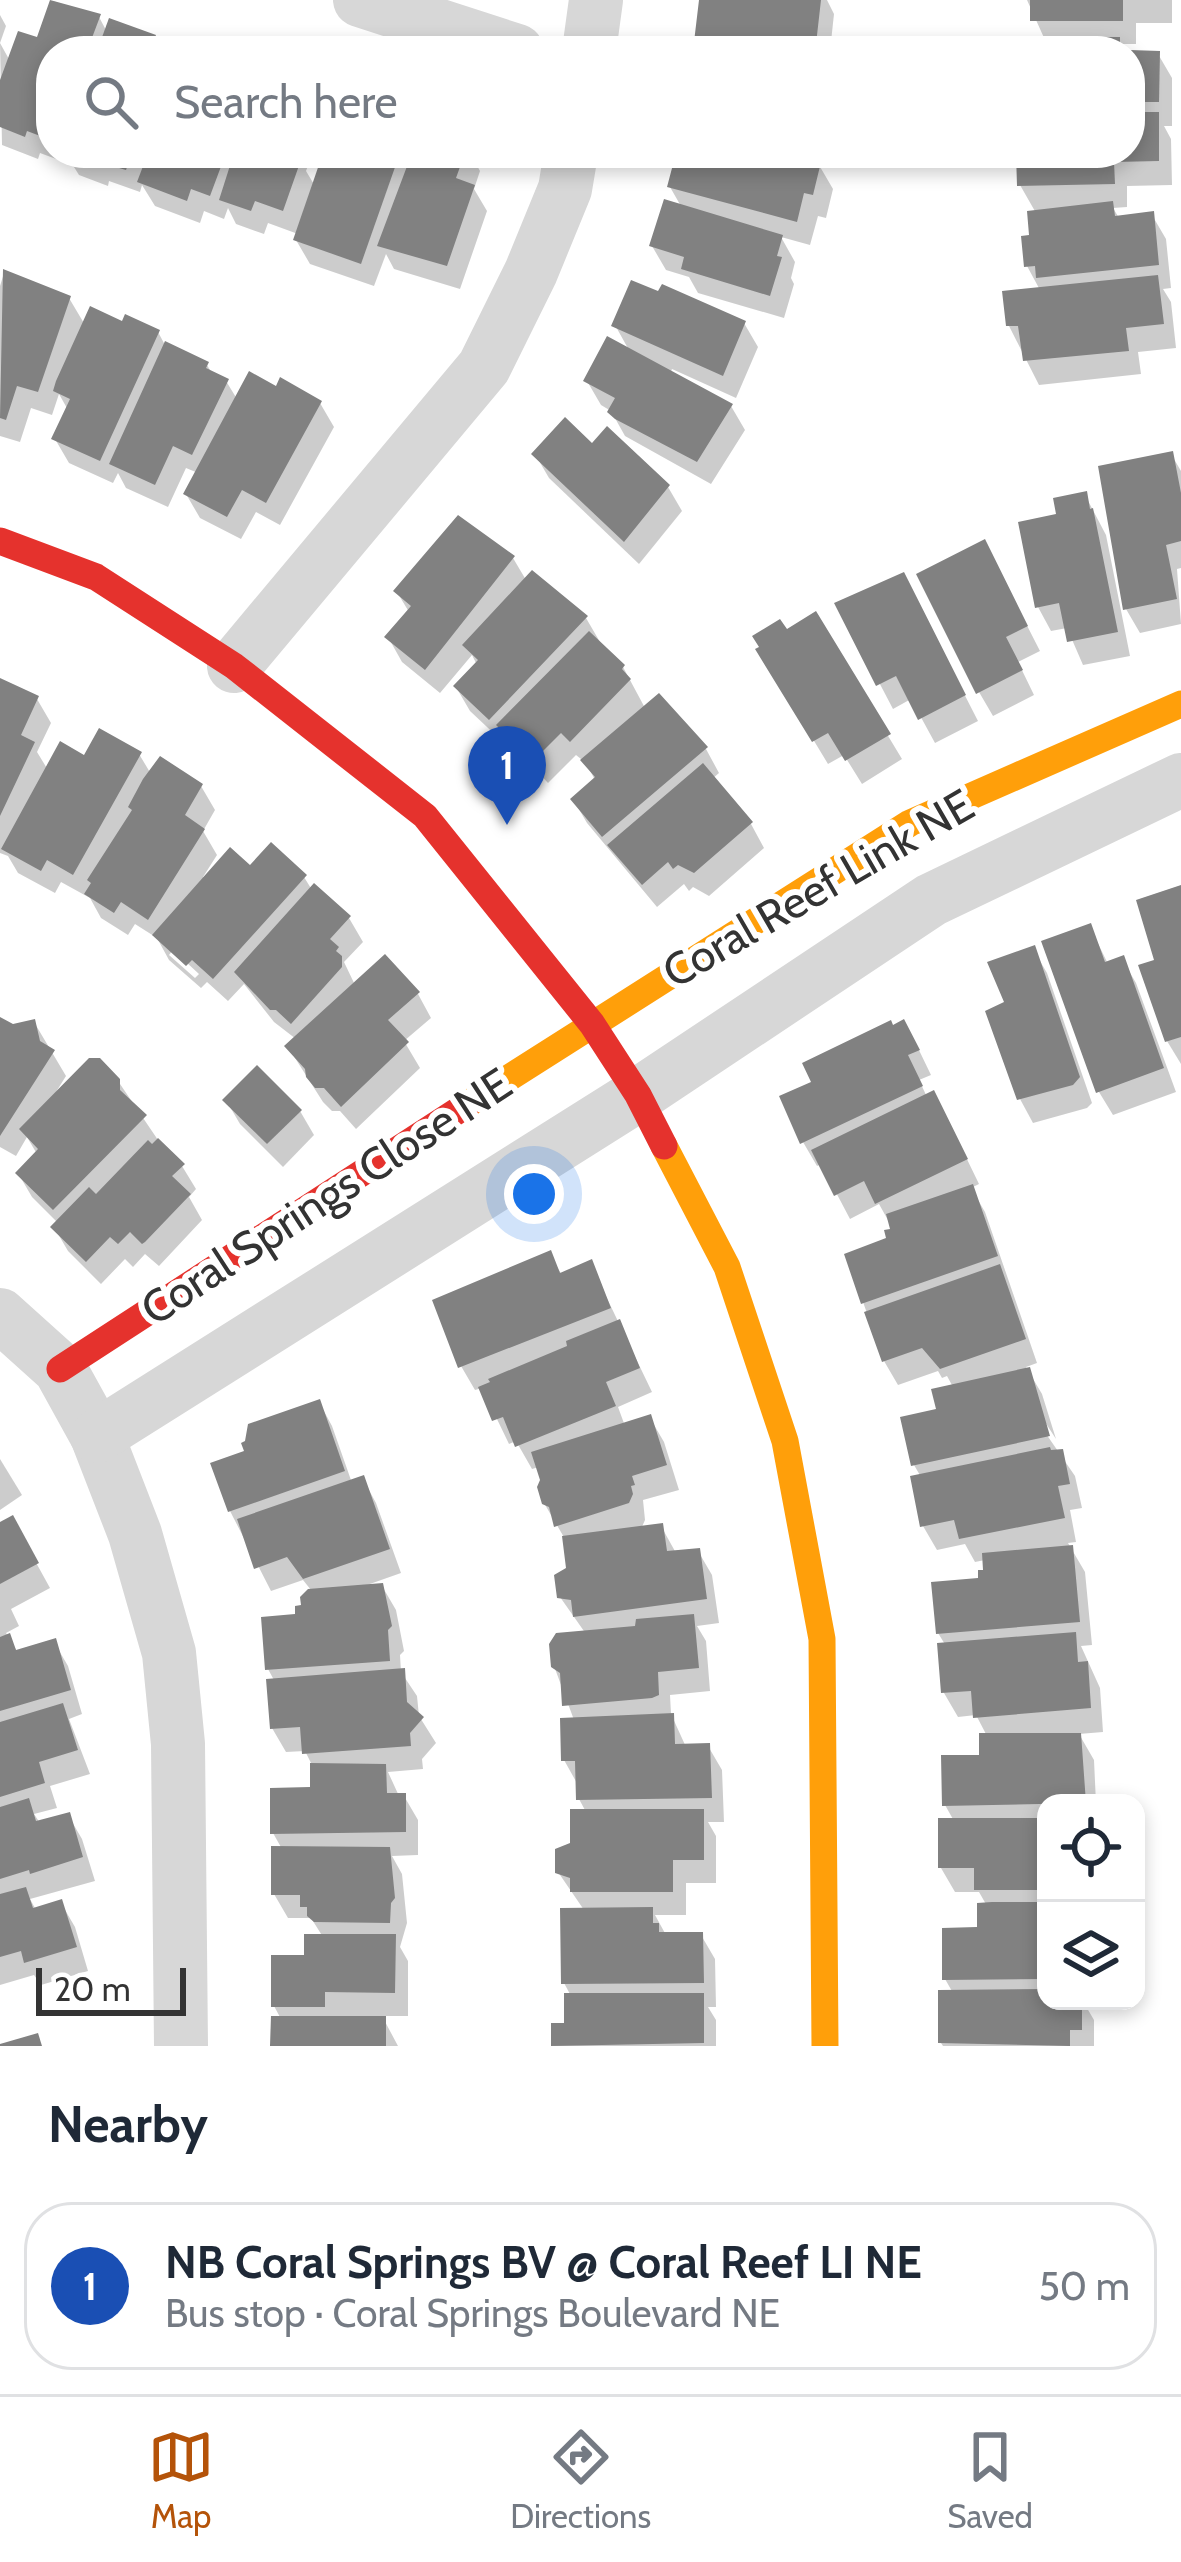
<!DOCTYPE html>
<meta charset="utf-8">
<style>
body{margin:0;font-family:Cabin,sans-serif;background:#f6f6f7;color:#1f2937}
.controls{position:absolute;right:36px;bottom:36px;display:grid;overflow:hidden;border-radius:24px;box-shadow:0 6px 18px #0003}
.controls button{width:108px;height:108px;display:grid;place-items:center;padding:0;border:0;border-bottom:3px solid #e0e1e3;background:#fff;color:#1f2937;font:60px sans-serif}
.scale{position:absolute;left:36px;bottom:30px;width:150px;box-sizing:border-box;padding-left:12px;border:6px solid #333;border-top:0;font-size:33px;line-height:42px;white-space:nowrap;color:#333;-webkit-text-stroke:9px #fff;paint-order:stroke}
.you{position:absolute;left:534px;top:1194px;width:42px;height:42px;margin:-30px;border:9px solid #fff;border-radius:50%;background:#1a73e8;box-shadow:0 0 0 18px #1a73e833}
.badge{display:grid;place-items:center;width:78px;height:78px;border-radius:50%;background:#b45309;color:#fff;font-size:39px;font-weight:700}
.pin{position:absolute;translate:-50% -99px;filter:drop-shadow(0 3px 6px #0008)}
.pin::after{content:'';position:absolute;top:63px;width:42px;height:36px;background:inherit;clip-path:polygon(0 0,100% 0,50% 100%)}
.list{margin:0;padding:0;list-style:none}
h2{display:flex;justify-content:space-between;align-items:center;height:156px;margin:0;padding:0 48px;font-size:51px}
h2 small{font-size:39px;font-weight:400;color:#747a83}
.list li{display:grid;grid-template-columns:78px 1fr auto;gap:36px;align-items:center;box-sizing:border-box;height:168px;margin:0 24px 24px;padding:0 24px;border:3px solid #e0e1e3;border-radius:48px}
.list b{display:block;font-size:45px;white-space:nowrap}
.list p{margin:0;font-size:39px;white-space:nowrap;color:#747a83}
.list em{font-size:39px;font-style:normal;color:#747a83}
.icon{flex:none;width:66px;height:66px;fill:none;stroke:currentColor;stroke-width:2;stroke-linecap:round;stroke-linejoin:round}
.map{position:relative;flex:none;width:1181px;height:2046px;overflow:hidden}
.search{position:absolute;background:#fff;box-shadow:0 6px 18px #0003;left:36px;right:36px;top:36px;height:132px;display:flex;align-items:center;gap:30px;box-sizing:border-box;padding:0 42px;border-radius:48px;color:#747a83;font-size:45px}
.sheet{height:348px;background:#fff}
nav{display:flex;justify-content:space-around;align-items:center;box-sizing:border-box;height:168px;border-top:3px solid #e0e1e3;background:#fff;font-size:33px;color:#747a83}
nav a{display:grid;justify-items:center;gap:6px}
nav .on{color:#b45309}
.map>svg:first-child{display:block}
</style>
<div class="map">
<svg width="1181" height="2046" viewBox="0 0 1181 2046">
<rect width="100%" height="100%" fill="#fff"/>
<!-- shadow -->
<g fill="#0003" fill-rule="evenodd">
<path d="M702,0H827L834,14L830,51H703L697,41Z"/>
<path d="M1027,0H1172V23H1136V44H1120L1125,51H1037L1045,40Z"/>
<path d="M53,1L99,17L107,32L154,37L162,51H51V153H313L306,171L315,186L326,153H470L480,171L474,189L487,211L460,289L394,269L386,254L374,286L310,264L296,240L298,234L268,223L264,234L236,224L228,208L224,219L204,211L200,223L155,206L142,185L140,192L109,181L108,186L79,175L69,159L67,163L40,153L38,159L2,145L0,43L10,61L38,41Z"/>
<path d="M0,15L6,26L0,43Z"/>
<path d="M1130,53L1158,54L1172,78V126H1164L1171,139L1172,185L1127,186V207L1113,208L1119,218L1152,215L1166,239L1171,288L1163,289L1171,302L1176,348L1138,352L1141,374L1039,385L1009,326L1040,290L1027,266L1036,213L1020,185L1019,153H1130Z"/>
<path d="M679,153H774L819,165L833,189L826,218L818,216L810,245L781,237L795,262L791,278L794,284L784,318L698,293L689,277L666,270L652,246L682,208L670,187Z"/>
<path d="M4,273L69,298L85,325H124L158,332L165,345L207,365L213,375L226,381L237,399L277,390L320,403L334,427L280,525L256,512L241,539L200,518L186,494L198,473L186,468L168,507L126,488L118,473L113,483L69,463L55,439L68,410L59,394L52,415L31,408L20,442L0,436V286Z"/>
<path d="M744,323L758,347L736,398L672,369L670,374L731,406L745,430L711,484L625,436L611,411L601,405L587,381L630,352L615,325Z"/>
<path d="M592,447L668,487L682,511L639,564L549,478L535,454Z"/>
<path d="M1171,454L1181,471V568L1177,569L1181,624L1140,633L1126,609Z"/>
<path d="M1085,495L1106,535L1130,656L1083,665L1067,628L1051,631L1038,607Z"/>
<path d="M459,519L513,558L526,580L563,596L586,618L600,642L623,667L645,708L706,749L719,773L712,779L751,824L764,848L709,896L693,887L689,891L684,884L657,907L587,823L573,799L595,780L586,763L576,755L548,783L508,739L504,743L470,711L456,687L477,665L472,655L440,693L402,662L388,637L409,612L397,592Z"/>
<path d="M997,567L1040,651L1018,662L1034,695L993,716L979,692Z"/>
<path d="M916,600L978,721L935,743L911,699L893,709L838,604Z"/>
<path d="M815,615L902,759L862,784L844,755L828,764L759,650Z"/>
<path d="M0,681L37,699L51,723L37,752L48,770L85,759L139,754L151,774L201,786L215,810L203,831L217,855L203,877L250,870L304,877L312,890L349,918L363,942L344,962L355,985L418,994L431,1018L404,1041L420,1068L356,1129L340,1111H332L323,1102L288,1047L296,1039L274,1022L244,984L228,1001L207,982L201,988L169,960L157,938L135,924L128,935L101,918L90,898L61,882L55,893L18,873L8,856L0,853ZM173,950L199,974L195,978L169,955Z"/>
<path d="M1181,888V1064L1167,1041Z"/>
<path d="M1090,927L1108,964L1122,959L1136,983L1176,1092L1113,1115L1099,1092Z"/>
<path d="M1033,949L1047,973L1092,1103L1087,1108L1033,1123L1020,1099L1008,1004Z"/>
<path d="M0,1020L12,1027L34,1022L66,1076L56,1092L118,1081L158,1140L182,1166L196,1189L189,1197L202,1220L159,1266L145,1254L133,1267L125,1259L101,1284L68,1251L54,1227L58,1223L32,1197L18,1173L37,1154L27,1137L16,1156L0,1147Z"/>
<path d="M917,1046L931,1075L919,1080L927,1097L947,1118L979,1184L971,1188L985,1212L1037,1363L1026,1367L1042,1394L1056,1439L1045,1422L1040,1425L1075,1476L1082,1508L1070,1510L1076,1542L1068,1543L1085,1572L1092,1645L1081,1646L1100,1688L1103,1732L1079,1734L1094,1760L1096,1803H1046V2001H1093L1084,2003L1094,2020V2046H943L941,2043L953,1993L945,1979L980,1930L987,1906L979,1892H955L941,1868L954,1821L945,1805L982,1758L987,1736L976,1715L958,1717L944,1693L946,1646L938,1633L986,1573L985,1560L975,1562L965,1544L937,1550L923,1526L921,1477L914,1465L953,1387L947,1376L942,1378L938,1371L898,1385L884,1361L863,1302L894,1231L879,1204L850,1219L821,1164L817,1166L803,1142Z"/>
<path d="M226,1100L300,1111L314,1135L283,1167L240,1124Z"/>
<path d="M549,1254L562,1275L590,1263L652,1392L618,1407L625,1426L650,1418L664,1442L679,1490L643,1500L645,1520L641,1529L661,1526L676,1553L698,1551L712,1575L719,1623L697,1626L706,1641L710,1691L670,1695L671,1714L686,1747L708,1746L722,1770L724,1822H708L716,1836V1883H686V1915H655L666,1935H701L715,1959L716,2007H708L716,2020V2046H554V2026L567,2027L571,1996L564,1983L584,1910L558,1872L586,1812L579,1799L578,1785L564,1760L574,1720L554,1666L586,1634L560,1597L570,1569L565,1539L544,1503L539,1467L532,1469L516,1441L509,1444L482,1388L475,1390L461,1366Z"/>
<path d="M319,1402L332,1426L352,1483L363,1479L376,1503L401,1573L367,1585L382,1586L396,1610L404,1651L400,1655L401,1672L417,1696L419,1716L436,1743L422,1759L423,1769L388,1772L399,1796H404L418,1820V1855L392,1856L402,1874L407,1923L400,1947L408,1961V2016H382L398,2046H273L281,2019L274,2006L323,1937L311,1918H288L274,1894L282,1849L273,1833L313,1790V1767L305,1751L286,1752L272,1728L275,1682L268,1669L311,1590L303,1580L271,1591L230,1511L248,1453Z"/>
<path d="M0,1459L22,1495L0,1510Z"/>
<path d="M12,1519L50,1588L11,1609L19,1626L6,1633L18,1653L54,1642L68,1666L82,1714L69,1719L90,1774L50,1786L57,1808L34,1814L40,1823L68,1815L82,1839L95,1881L30,1899L36,1910L61,1903L75,1927L88,1971L41,1985L34,1975L0,1985V1526Z"/>
</g>
<!-- building -->
<g fill="#818181">
<path d="M50,0L101,14L87,51H51V140L27,131L25,137L0,127V80L18,31L37,37Z"/>
<path d="M699,0H821L816,44L750,37L749,47L694,42Z"/>
<rect x="1030" y="0" width="93" height="21"/>
<path d="M109,18L156,35L150,51H97Z"/>
<rect x="1034" y="37" width="86" height="14"/>
<path d="M1130,50L1160,51L1159,102H1130Z"/>
<path d="M1130,112H1159V161L1114,162L1115,184L1017,186L1016,153H1130Z"/>
<path d="M68,153H132L126,170Z"/>
<path d="M148,153H226L210,196L191,189L187,201L137,182Z"/>
<path d="M234,153H291L302,157L283,211L255,201L251,211L219,200Z"/>
<path d="M323,153H400L361,264L293,240Z"/>
<path d="M412,153H465L456,178L475,185L447,266L377,246Z"/>
<path d="M676,153H786L821,162L813,195L804,193L797,222L667,187Z"/>
<path d="M664,199L783,235L777,256L782,257L770,296L681,269L684,257L649,246Z"/>
<path d="M1113,201L1115,216L1154,211L1159,265L1036,278L1035,266L1024,267L1021,236L1029,235L1027,211Z"/>
<path d="M3,269L71,296L38,392L17,386L6,420L0,418Z"/>
<path d="M1158,275L1164,324L1126,328L1129,351L1023,361L1018,326H1006L1002,291Z"/>
<path d="M631,280L658,291L662,284L746,321L723,376L611,326Z"/>
<path d="M90,306L122,321L125,314L160,330L100,461L51,439L70,399L53,391L56,381Z"/>
<path d="M607,336L733,404L697,462L615,419L607,412L615,398L583,381Z"/>
<path d="M165,341L209,362L206,368L229,379L192,455L173,446L155,485L109,464Z"/>
<path d="M249,371L276,386L280,377L322,401L266,503L242,490L227,517L183,494Z"/>
<path d="M565,417L592,443L607,426L670,485L624,542L531,454Z"/>
<path d="M1173,451L1181,493V541L1166,545L1177,599L1123,610L1098,466Z"/>
<path d="M1087,491L1090,509L1093,508L1118,632L1067,642L1059,603L1035,608L1018,522L1056,514L1053,498Z"/>
<path d="M458,515L515,556L425,670L384,637L411,606L393,591Z"/>
<path d="M985,539L1028,626L1006,637L1023,670L976,694L916,574Z"/>
<path d="M532,570L588,616L489,720L453,686L478,660L462,645Z"/>
<path d="M904,572L966,695L918,720L896,676L876,686L834,603Z"/>
<path d="M816,611L891,734L845,761L828,733L812,742L755,649L759,647L752,636L780,619L787,629Z"/>
<path d="M589,631L625,665L622,669L631,679L570,742L561,733L533,761L496,725Z"/>
<path d="M0,678L39,696L21,735L35,742L0,816Z"/>
<path d="M659,693L708,747L602,837L570,799L595,777L580,760Z"/>
<path d="M99,728L142,752L73,875L47,860L41,871L1,849L60,741L84,755Z"/>
<path d="M160,756L203,784L185,815L205,829L148,920L121,902L114,913L84,894L91,883L87,880L132,810L128,807L143,779Z"/>
<path d="M703,763L753,822L694,873L678,865L673,869L668,862L642,885L607,845Z"/>
<path d="M271,842L307,875L213,979L192,960L186,966L152,935L230,847L250,865Z"/>
<path d="M314,883L351,916L330,939L339,947L336,951L342,956V967L291,1024L276,1010H270L234,972Z"/>
<path d="M1181,885V1037L1165,1042L1138,965L1154,960L1136,900Z"/>
<path d="M1091,923L1105,962L1124,955L1164,1068L1096,1093L1041,941Z"/>
<path d="M1035,945L1080,1077L1073,1085L1017,1100L985,1011L1004,1002L987,962Z"/>
<path d="M385,954L420,992L388,1020L409,1042L341,1107L324,1088H315L306,1077L305,1069L284,1046Z"/>
<path d="M0,1017L13,1024L35,1019L40,1041L55,1050L0,1136Z"/>
<path d="M904,1019L920,1050L908,1055L923,1086L800,1144L779,1096L811,1082L802,1063L891,1020L893,1025Z"/>
<path d="M89,1058H100L120,1079V1090L147,1115L53,1210L15,1173L38,1149L19,1129Z"/>
<path d="M257,1065L302,1110L267,1144L222,1100Z"/>
<path d="M934,1090L968,1159L875,1204L864,1181L834,1196L811,1150Z"/>
<path d="M158,1138L185,1164L172,1176L191,1194L145,1242L142,1244L130,1232L118,1244L110,1237L86,1262L50,1227L89,1187L96,1194L148,1140L152,1144Z"/>
<path d="M973,1184L998,1256L861,1304L844,1254L886,1238L884,1230L890,1229L886,1214Z"/>
<path d="M551,1250L560,1273L592,1259L611,1308L458,1368L432,1300Z"/>
<path d="M1000,1264L1026,1339L940,1369L922,1348L882,1362L864,1312Z"/>
<path d="M620,1319L640,1368L606,1382L616,1406L515,1447L503,1417L492,1421L478,1387L490,1382L488,1379L567,1346L566,1341Z"/>
<path d="M1030,1367L1050,1436L911,1466L900,1417L936,1409L931,1389Z"/>
<path d="M320,1399L345,1471L228,1512L210,1463L244,1451L241,1443L245,1441L248,1424Z"/>
<path d="M651,1414L667,1465L632,1476L635,1485L631,1486L633,1494L629,1503L554,1527L549,1507L542,1504L537,1487L540,1480L531,1452Z"/>
<path d="M1050,1447L1051,1450L1063,1449L1070,1484L1058,1486L1065,1518L959,1539L954,1520L920,1527L910,1476Z"/>
<path d="M364,1475L390,1549L303,1579L287,1557L254,1569L237,1519Z"/>
<path d="M13,1515L39,1563L0,1584V1522Z"/>
<path d="M663,1523L667,1551L700,1548L707,1599L573,1617L571,1600L557,1598L554,1575L566,1568L562,1536Z"/>
<path d="M1073,1545L1080,1622L936,1634L931,1582L978,1578V1570H983L982,1553Z"/>
<path d="M383,1583L392,1626L388,1630L390,1661L265,1670L261,1617L295,1614V1606L301,1605L300,1597L308,1589Z"/>
<path d="M694,1614L699,1668L658,1672L659,1695L652,1698L562,1706L560,1673L551,1667L549,1644L556,1633L635,1626L636,1619Z"/>
<path d="M1076,1632L1078,1662L1088,1661L1091,1708L973,1718L971,1691L941,1693L937,1643Z"/>
<path d="M10,1633L16,1650L56,1638L71,1690L0,1711V1637Z"/>
<path d="M405,1668L407,1702L424,1717L410,1733L411,1746L302,1754L300,1727L270,1729L266,1679Z"/>
<path d="M63,1703L78,1750L39,1762L45,1783L0,1797V1722Z"/>
<path d="M674,1713L675,1744L710,1743L712,1798L576,1800L575,1761H561L560,1718Z"/>
<path d="M979,1733H1081L1086,1803L942,1806L941,1755H979Z"/>
<path d="M310,1763L386,1764L387,1793H406V1832L270,1834V1788L310,1787Z"/>
<path d="M29,1798L36,1821L70,1812L83,1857L30,1874L29,1870L0,1879V1807Z"/>
<path d="M570,1809H704V1860H673V1892H570V1878L555,1873V1849L570,1843Z"/>
<path d="M938,1818H1046V1890H974V1868H938Z"/>
<path d="M271,1846L390,1847L395,1898L391,1903L390,1923L314,1922L307,1916V1907H300V1895H271Z"/>
<path d="M26,1887L33,1908L62,1899L77,1947L24,1963L21,1951L0,1957V1894Z"/>
<path d="M992,1902H1046V1979L942,1980V1928L977,1927V1903Z"/>
<path d="M653,1907V1923H659V1932H703L704,1983L561,1984L560,1908Z"/>
<path d="M304,1934H396L395,1993L325,1992V2007H271V1955H304Z"/>
<path d="M1046,1989V2001H1082V2030H1070V2046L938,2043V1990Z"/>
<path d="M564,1993H704V2043L551,2046V2023H564Z"/>
<path d="M271,2016H386V2046H270Z"/>
<path d="M38,2033L42,2046H0V2044Z"/>
</g>
<g fill="none" stroke-linecap="round" stroke-linejoin="round">
<!-- street -->
<g stroke="#d7d7d7" stroke-width="54">
<path d="M360,0L517,51"/>
<path d="M589,51L596,0"/>
<path d="M234,666L484,367L531,272L565,189L571,153"/>
<path d="M0,1315L60,1369L97,1436L135,1534L169,1653L178,1744L181,2046"/>
<path d="M97,1436L638,1095L931,900L1181,780"/>
</g>
<!-- slow -->
<g stroke="#ff9f0a" stroke-width="27">
<path d="M468,1104L910,823L1181,704"/>
<path d="M664,1146L727,1267L785,1441L822,1639L825,2046"/>
</g>
<!-- jam -->
<g stroke="#e5322d" stroke-width="27">
<path d="M0,541L96,577L234,666L425,816L592,1024L638,1095L664,1146"/>
<path d="M60,1369L468,1104"/>
</g>
</g>
<g text-anchor="middle" dominant-baseline="central" stroke-width="12" stroke-linejoin="round" paint-order="stroke">
<!-- street labels -->
<g font-size="45" fill="#333" stroke="#fff">
<text transform="translate(818 888) rotate(-30)">Coral Reef Link NE</text>
<text transform="translate(326 1196) rotate(-33)">Coral Springs Close NE</text>
</g>
</g>
</svg>
<div class="controls">
<button><svg class="icon" aria-label="locate" viewBox="0 0 24 24"><circle cx="12" cy="12" r="6"/><path d="M12 2v4M12 18v4M2 12h4M18 12h4"/></svg></button>
<button><svg class="icon" aria-label="layers" viewBox="0 0 24 24"><path d="M12 4l9 5-9 5-9-5zM3 14l9 5 9-5"/></svg></button>
</div>
<div class="scale">20 m</div>
<div class="you"></div>
<div class="pin badge" style="left:507px;top:825px;background:#1a4fb4">1</div>
<div class="search"><svg class="icon" aria-label="search" viewBox="0 0 24 24"><circle cx="10" cy="10" r="6"/><path d="M15 15l6 6"/></svg>Search here</div>
</div>
<section class="sheet">
<h2>Nearby<small></small></h2>
<ul class="list">
<li><span class="badge" style="background:#1a4fb4">1</span><div><b>NB Coral Springs BV @ Coral Reef LI NE</b><p>Bus stop · Coral Springs Boulevard NE</p></div><em>50 m</em></li>
</ul>
</section>
<nav>
<a class="on"><svg class="icon" aria-label="map" viewBox="0 0 24 24"><path d="M3 6l6-2 6 2 6-2v14l-6 2-6-2-6 2zM9 4v14M15 6v14"/></svg>Map</a>
<a><svg class="icon" aria-label="directions" viewBox="0 0 24 24"><path d="M12 3l9 9-9 9-9-9zM9 14v-3h6M13 9l2 2-2 2"/></svg>Directions</a>
<a><svg class="icon" aria-label="saved" viewBox="0 0 24 24"><path d="M7 4h10v16l-5-4-5 4z"/></svg>Saved</a>
</nav>
